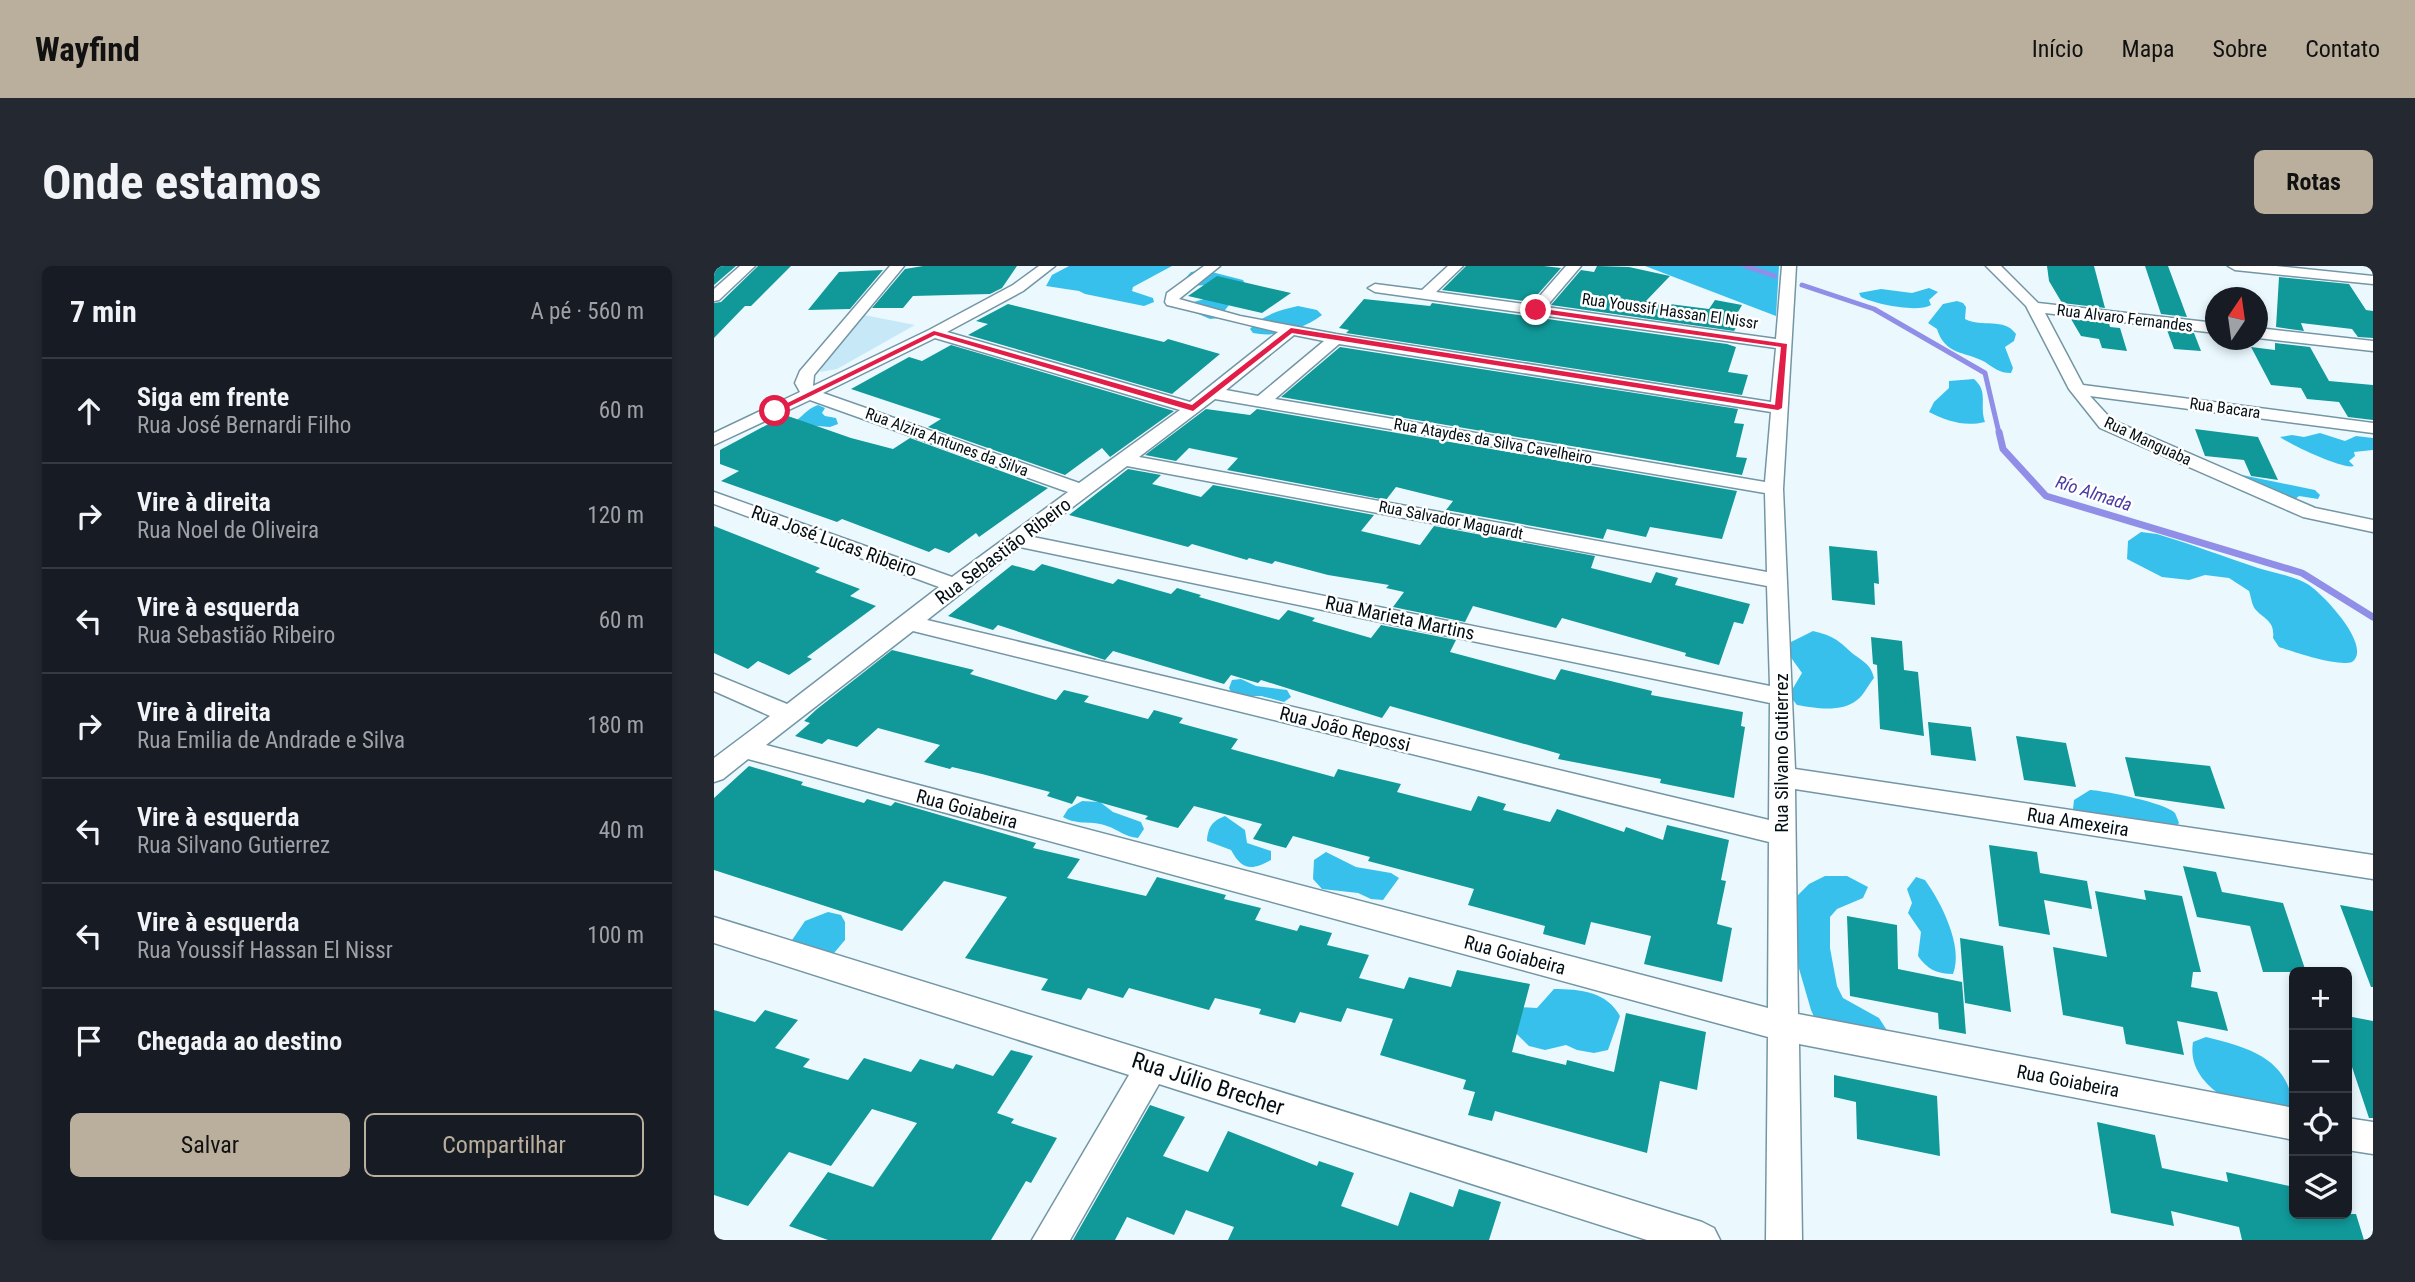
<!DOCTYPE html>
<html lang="pt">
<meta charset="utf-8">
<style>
body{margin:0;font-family:"Roboto Condensed",sans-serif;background:#242831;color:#f1f3f6}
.controls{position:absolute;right:21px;bottom:21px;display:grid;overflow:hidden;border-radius:10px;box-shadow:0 4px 10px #0003}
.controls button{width:63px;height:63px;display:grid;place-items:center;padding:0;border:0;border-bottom:2px solid #363941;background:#171b24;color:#f1f3f6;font:35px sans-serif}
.compass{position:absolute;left:1491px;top:21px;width:63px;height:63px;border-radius:50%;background:#171b24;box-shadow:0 4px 10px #0003;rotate:13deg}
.stop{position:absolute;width:21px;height:21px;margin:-16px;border:5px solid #e11d48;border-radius:50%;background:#fff}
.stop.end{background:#e11d48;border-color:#fff;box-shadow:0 2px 7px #0008}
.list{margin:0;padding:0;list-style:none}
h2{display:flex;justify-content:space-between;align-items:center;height:91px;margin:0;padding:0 28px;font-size:30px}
h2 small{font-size:23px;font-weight:400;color:#9ea1a6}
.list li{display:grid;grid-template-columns:46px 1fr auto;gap:21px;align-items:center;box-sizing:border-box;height:105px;padding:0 28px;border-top:2px solid #363941}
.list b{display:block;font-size:26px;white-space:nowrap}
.list p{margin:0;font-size:23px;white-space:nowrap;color:#9ea1a6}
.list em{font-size:23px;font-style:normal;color:#9ea1a6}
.actions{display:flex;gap:14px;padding:21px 28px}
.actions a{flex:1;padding:16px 0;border:2px solid #baaf9c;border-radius:10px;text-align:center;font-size:24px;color:#baaf9c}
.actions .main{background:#baaf9c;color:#111}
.icon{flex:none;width:38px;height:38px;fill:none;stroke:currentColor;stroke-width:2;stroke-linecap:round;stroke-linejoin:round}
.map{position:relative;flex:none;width:1659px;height:974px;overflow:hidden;border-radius:10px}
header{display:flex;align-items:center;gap:42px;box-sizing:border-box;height:98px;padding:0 35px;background:#baaf9c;color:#111}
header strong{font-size:33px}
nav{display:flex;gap:38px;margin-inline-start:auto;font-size:24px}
.intro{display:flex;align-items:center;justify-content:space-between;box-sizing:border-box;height:168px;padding:0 42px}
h1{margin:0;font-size:49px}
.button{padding:18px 32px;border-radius:10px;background:#baaf9c;color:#111;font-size:24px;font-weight:700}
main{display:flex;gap:42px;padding:0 42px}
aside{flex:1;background:#171b24;border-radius:10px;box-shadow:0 4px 10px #0003}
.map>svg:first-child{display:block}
</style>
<header>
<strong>Wayfind</strong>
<nav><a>Início</a><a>Mapa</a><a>Sobre</a><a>Contato</a></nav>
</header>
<div class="intro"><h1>Onde estamos</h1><a class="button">Rotas</a></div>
<main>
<aside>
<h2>7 min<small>A pé · 560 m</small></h2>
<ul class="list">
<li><svg class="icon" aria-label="ahead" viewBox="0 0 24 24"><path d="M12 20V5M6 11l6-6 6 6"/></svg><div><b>Siga em frente</b><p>Rua José Bernardi Filho</p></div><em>60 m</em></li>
<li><svg class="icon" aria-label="right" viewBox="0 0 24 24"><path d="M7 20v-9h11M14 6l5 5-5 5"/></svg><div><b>Vire à direita</b><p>Rua Noel de Oliveira</p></div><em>120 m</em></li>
<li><svg class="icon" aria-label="left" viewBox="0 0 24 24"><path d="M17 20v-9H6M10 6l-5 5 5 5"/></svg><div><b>Vire à esquerda</b><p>Rua Sebastião Ribeiro</p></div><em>60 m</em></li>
<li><svg class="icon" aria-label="right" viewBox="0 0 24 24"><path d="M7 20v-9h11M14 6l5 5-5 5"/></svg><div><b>Vire à direita</b><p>Rua Emilia de Andrade e Silva</p></div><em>180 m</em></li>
<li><svg class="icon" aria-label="left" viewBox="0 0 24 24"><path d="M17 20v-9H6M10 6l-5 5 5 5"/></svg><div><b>Vire à esquerda</b><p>Rua Silvano Gutierrez</p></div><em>40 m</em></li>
<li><svg class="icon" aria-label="left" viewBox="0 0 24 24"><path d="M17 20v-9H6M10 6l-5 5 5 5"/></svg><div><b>Vire à esquerda</b><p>Rua Youssif Hassan El Nissr</p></div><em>100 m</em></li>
<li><svg class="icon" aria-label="arrive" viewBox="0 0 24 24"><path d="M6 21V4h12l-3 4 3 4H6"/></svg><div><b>Chegada ao destino</b></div></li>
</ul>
<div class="actions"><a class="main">Salvar</a><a>Compartilhar</a></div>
</aside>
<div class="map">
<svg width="1659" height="974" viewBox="0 0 1659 974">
<rect width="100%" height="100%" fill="#ebf9ff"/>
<!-- green -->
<path fill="#c7e8f6" d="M150,49L201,59L123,103L106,106L112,91Z"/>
<!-- forest -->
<g fill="#38c0ec">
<path d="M355,0H458L419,21L418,25L439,32L440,36L430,40L371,28L365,25L332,20L338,9Z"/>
<path d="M931,0H1065L1062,50Z"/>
<path d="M490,4L529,14L531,18L505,52L496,53L466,40L497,31L498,19L471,20L467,17L477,6Z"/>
<path d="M1215,22L1224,26L1215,34L1217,39C1203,47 1161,38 1147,31L1145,27L1167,23L1198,27Z"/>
<path d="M1243,35L1249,37L1252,41L1251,53C1268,62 1290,51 1302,68L1300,75L1291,81L1299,102L1297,107C1285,107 1280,102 1271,96C1250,85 1231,89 1223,63L1214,57L1229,38Z"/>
<path d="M584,40L603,44L608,49C589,63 563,72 539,67L536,63C548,49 566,44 584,40Z"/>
<path d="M1260,113C1275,126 1265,139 1271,156C1250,161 1233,155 1215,146L1220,136L1235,122V115Z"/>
<path d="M104,139L111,142L108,147L111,150L122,152L124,158L116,161L77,158C88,152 92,143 104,139Z"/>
<path d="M1606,167L1631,175L1642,170L1659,172V184L1640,186L1641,190L1635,195L1640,200C1630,204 1577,179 1566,171L1578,169L1590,171Z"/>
<path d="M1528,209L1601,224L1606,229L1604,233L1585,230L1578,236L1524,211Z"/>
<path d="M1427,266L1443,268C1477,278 1511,291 1544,302C1560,307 1581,310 1595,319C1610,329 1659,381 1638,396C1623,401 1580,386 1565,381L1559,372C1561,355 1551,354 1541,343C1538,339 1537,331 1535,325L1515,312L1491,309L1475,314L1448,311L1413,293L1414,275Z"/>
<path d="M1099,365C1119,370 1123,373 1138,387C1148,395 1157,398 1160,412C1154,419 1150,429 1143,434C1128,447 1100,442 1083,439L1075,429L1088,407L1073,386L1075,377Z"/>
<path d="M527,413L542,420L573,424L577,431L570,436L547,430H519L515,422L518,414Z"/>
<path d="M1376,524C1392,525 1452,537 1461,547C1462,549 1464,554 1465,557L1459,564L1407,550L1393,555L1373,552L1359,543L1360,534Z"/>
<path d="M368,535L386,536L399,546L427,556L430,563L424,572C411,571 405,564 393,560C378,554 364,560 349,551L354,543Z"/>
<path d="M511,550L531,564L533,577L557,585V594C537,605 528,604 517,584L493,575C494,561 498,555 511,550Z"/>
<path d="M612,586L642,601L677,607L685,612L669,634L657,633L644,627L608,623L599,613L600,594Z"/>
<path d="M1111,610H1133L1154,621L1149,632L1123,643L1116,651V682L1123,720L1129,732L1165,752L1174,766L1106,764L1097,744L1079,682L1080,633L1095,618Z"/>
<path d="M1202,611L1211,614C1227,636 1250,681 1239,708C1223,708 1213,703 1204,690L1207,666L1194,647L1198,637L1193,623Z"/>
<path d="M114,646L127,649L131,656V674L120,687L96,703L74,680L91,655Z"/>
<path d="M840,723C867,723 893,726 906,750L894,784L880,787L863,784L852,779L831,784L815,780L786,752L804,741L823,742Z"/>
<path d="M1492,771C1541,783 1580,795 1580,854L1573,861C1537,845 1471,825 1479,776Z"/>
</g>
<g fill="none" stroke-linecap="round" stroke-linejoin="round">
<!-- stream-far1 -->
<g stroke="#908ee7" stroke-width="5">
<path d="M1031,0L1061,10"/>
<path d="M1088,19L1160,43L1271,107L1285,167"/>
</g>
<!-- stream -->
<path stroke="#908ee7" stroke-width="7" d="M1285,166L1289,183L1332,230L1588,307L1659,351"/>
</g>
<!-- building -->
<g fill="#11999a">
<path d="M0,0H22L0,19Z"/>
<path d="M44,0H77L37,40H31L0,72V37L7,36Z"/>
<path d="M209,0H303L288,22L276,28L199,30L189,42H158L191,3Z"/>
<path d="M752,0H830L847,2L817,36L728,24Z"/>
<path d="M883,0L915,1L956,10L932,35L995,43L1001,34L1028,39L1020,53L1027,54L1020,65L837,39L867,4L880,6Z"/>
<path d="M1333,0H1380L1391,42L1348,37L1335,15Z"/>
<path d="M1431,0H1454L1473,51L1447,48Z"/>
<path d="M169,4L136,43L94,44L125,6Z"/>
<path d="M503,10L577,27L548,47L474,30Z"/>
<path d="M1565,11L1635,18L1652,44L1659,45V72L1644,71L1638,63L1587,57L1590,65L1562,61Z"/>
<path d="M650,33L716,40L718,37L1013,78L1022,81L1014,106L1034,109L1028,129L632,67L635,64L625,62Z"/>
<path d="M294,38L396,63L450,76L454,73L506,88L458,128L254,69L274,58L262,55Z"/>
<path d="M1357,53L1395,57L1396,61L1406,62L1413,85L1388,82L1385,73L1367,70Z"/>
<path d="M1453,64L1480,67L1487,85L1460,83Z"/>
<path d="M1561,77L1596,81L1615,115L1659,119V154L1634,151L1625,136L1593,133L1587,122L1557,119L1537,81L1561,84Z"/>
<path d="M237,79L460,145L396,191L388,182L351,209L214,161L227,153L137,123L195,91L208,95Z"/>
<path d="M626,81L1024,143L1020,157L1030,158L1022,191L1033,192L1028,209L567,131Z"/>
<path d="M492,143L536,149L543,143L1023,225L1008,273L936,261L932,271L893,263L889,273L732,244L739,235L682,221L672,234L513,204L524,192L475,182L462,195L431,189Z"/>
<path d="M71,149L137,172L179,183L196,172L334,222L265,271L262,267L235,287L221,282L215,286L128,253L123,256L7,215L25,205L6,198V184Z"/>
<path d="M1481,163L1544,171L1564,214L1537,210L1530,194L1491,190Z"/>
<path d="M414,203L447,209L438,218L487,231L499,219L660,249L647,265L706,279L720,260L881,290L877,302L937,317L942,306L964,312L961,319L1036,338L1029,358L1020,356L1005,399L971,390L972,387L848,352L842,362L759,340L751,356L679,341L690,326L672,322L675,319L614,309L561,295L558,298L535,292L533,294L478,278L474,281L355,249Z"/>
<path d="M0,260L106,302L101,306L146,323L136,330L162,340L93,391L98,393L75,409L44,395L34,403L0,387Z"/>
<path d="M1115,280L1163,285L1165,318L1160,317L1161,339L1118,334Z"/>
<path d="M328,298L399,318L404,313L457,328L463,322L487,329L485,331L565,354L574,344L601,352L598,355L657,372L667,359L742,374L736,386L841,414L847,403L938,425L937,429L1029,446L1027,460L1031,461L1020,532L946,517L947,513L844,493L846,488L676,440L668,452L547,414L544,417L517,409L510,418L399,385L391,394L284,359L279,364L234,350L298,299L320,305Z"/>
<path d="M1157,371L1188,375L1190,404L1204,406L1210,470L1166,463L1163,399L1159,398Z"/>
<path d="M178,384L260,404L256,408L342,434L350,424L375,430L370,436L434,453L440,444L469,452L465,457L524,473L517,483L620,511L624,503L687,518L683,526L757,545L764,530L792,538L789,544L836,556L843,543L910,566L912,561L949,574L953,559L1015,574L1007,614L1012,615L1003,658L1018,662L1008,716L930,698L937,670L877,656L871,679L829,668L831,660L754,639L760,623L654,595L656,591L579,570L572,582L539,573L548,558L480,540L464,562L431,553L434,550L363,530L358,538L333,530L336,526L268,508L238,501L236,503L210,496L226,479L164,462L143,481L114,473L108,478L81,470L96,457L90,455L103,443Z"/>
<path d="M1214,456L1257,461L1262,495L1217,489Z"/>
<path d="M1302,470L1352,477L1362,521L1310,514Z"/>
<path d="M1411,491L1496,500L1511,543L1421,530Z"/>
<path d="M35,500L89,516L87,519L150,537L153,533L177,540L181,536L322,577L319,582L366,593L353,612L432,630L443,611L512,629L510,633L547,642L541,654L583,665L586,659L618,667L613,679L655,689L645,712L690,723L695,711L737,721L743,704L816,718L798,786L852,799L853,794L900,806L912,747L992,766L983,824L946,815L933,887L781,845L778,855L754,849L761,826L749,823L752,814L666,789L679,753L633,742L627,756L586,746L581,757L545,748L547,743L501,732L495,744L415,722L409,732L374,722L367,734L327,724L334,713L251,692L293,631L230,615L188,665L0,604V532Z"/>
<path d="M1275,579L1323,586L1326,607L1373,615L1378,643L1330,634L1336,669L1285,660Z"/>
<path d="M1469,600L1502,606L1508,626L1569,637L1592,706H1549L1536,660L1483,651Z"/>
<path d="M1430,624L1468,630L1487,706H1479L1477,721L1503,726L1514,765L1463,755L1470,789L1412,778L1409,761L1349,749L1339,681L1393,691L1381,625L1432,634Z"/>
<path d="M1626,639L1659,645V721H1657Z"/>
<path d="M1133,650L1183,659L1184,703L1248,716L1252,768L1225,763L1224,747L1136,730Z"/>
<path d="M1246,672L1289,680L1297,746L1251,737Z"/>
<path d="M0,744L41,756L51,744L84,754L61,782L96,793L89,801L134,814L150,792L197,806L206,793L239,803L242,798L279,810L297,784L319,790L283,847L300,853L297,857L343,872L317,917L312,915L277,974H114L75,960L114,906L159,921L203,857L158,843L117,900L75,886L34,940L0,929Z"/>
<path d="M1633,750L1659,755V852H1655L1633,786Z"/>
<path d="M1120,809L1223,830L1226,890L1143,873L1142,836L1120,831Z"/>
<path d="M436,839L471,851L449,890L494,906L514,865L603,900L605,895L640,907L627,940L684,960L696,926L739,941L745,923L787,936L775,974H514L520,961L472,944L460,969L413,951L401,974H359Z"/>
<path d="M1383,856L1441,869L1448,902L1514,916L1512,906L1580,921V948H1642L1650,974H1528L1525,961L1457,945L1460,960L1397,947Z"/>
</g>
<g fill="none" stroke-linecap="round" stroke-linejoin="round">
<!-- minor casing -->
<g stroke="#7496a4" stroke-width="3">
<g id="minor">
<path d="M26,0H41L5,34L0,35V23Z"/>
<path d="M176,0H190L100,109L99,120L215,64L299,19L325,0H341L309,25L233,66L476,136L564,66L453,39L451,36L453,27L490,0H506L465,33L526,50L622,68L1057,136L1062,82L661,26L654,22L661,18L708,24L734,0H749L722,26L818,39L852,0H867L832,41L1062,73L1068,0H1082L1069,223L1081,503L1659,589V613L1081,523L1084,748L1580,842V874L1085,778L1088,974H1052L1054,771L34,493L9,513L0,516V492L56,450L0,425V408L73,438L225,321L0,238V226L238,311L354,226L96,134L0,179V167L86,126L81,117L86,105ZM580,69L610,75L544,130L512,124ZM221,72L466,144L365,217L109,127ZM625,78L1057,146L1051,216L561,133ZM501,133L1051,227L1053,306L425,191ZM413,200L1053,320L1056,420L319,271ZM306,281L1056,437L1055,554L213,354ZM199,365L1055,576L1054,742L52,479Z"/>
<path d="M1272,0H1287L1324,37L1502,57V67L1331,47L1369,119L1659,157V167L1376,130L1398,154L1601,242L1659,254V266L1589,251L1386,162L1355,123L1312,40Z"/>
<path d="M1514,0H1562L1659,10V18L1521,4Z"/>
<path d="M1544,62L1659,75V85L1544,72Z"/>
<path d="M0,651L988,956L1000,962L1006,974H933L445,818L356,974H318L415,809L0,677Z"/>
<path d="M1633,852L1659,856V888L1633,884Z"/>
</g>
</g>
<!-- minor -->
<use href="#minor" fill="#fff" fill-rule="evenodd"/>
</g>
<!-- route -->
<path fill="#e11d48" d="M822,42L1073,78L1068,142L1064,144L578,67L479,145L221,69L64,146L57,145L220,65L478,139L577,62L1061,139L1067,81L820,46Z"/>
<g text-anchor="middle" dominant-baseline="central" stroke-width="5" stroke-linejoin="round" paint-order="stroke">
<!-- far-street labels -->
<g font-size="16" fill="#030e13" stroke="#fff">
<text transform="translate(956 45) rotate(8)">Rua Youssif Hassan El Nissr</text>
<text transform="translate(1411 52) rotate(7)">Rua Alvaro Fernandes</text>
<text transform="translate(1511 142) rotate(8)">Rua Bacara</text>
<text transform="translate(779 175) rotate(10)">Rua Ataydes da Silva Cavelheiro</text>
<text transform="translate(1434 175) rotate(25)">Rua Manguaba</text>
<text transform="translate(233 176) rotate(20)">Rua Alzira Antunes da Silva</text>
<text transform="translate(737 254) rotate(11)">Rua Salvador Maguardt</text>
</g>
<!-- far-water labels -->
<g font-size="18" font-style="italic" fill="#493ba2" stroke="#fff">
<text transform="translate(1380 227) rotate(18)">Río Almada</text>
</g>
<!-- street labels -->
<g font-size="19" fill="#030e13" stroke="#fff">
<text transform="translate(120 275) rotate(20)">Rua José Lucas Ribeiro</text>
<text transform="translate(289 285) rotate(-37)">Rua Sebastião Ribeiro</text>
<text transform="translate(686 352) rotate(12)">Rua Marieta Martins</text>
<text transform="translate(631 463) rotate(14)">Rua João Repossi</text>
<text transform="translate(1067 487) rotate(-90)">Rua Silvano Gutierrez</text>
<text transform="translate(253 543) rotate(15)">Rua Goiabeira</text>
<text transform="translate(1364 556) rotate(9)">Rua Amexeira</text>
<text transform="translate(801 689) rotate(15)">Rua Goiabeira</text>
<text transform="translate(1354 815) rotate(11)">Rua Goiabeira</text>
</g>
<!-- near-street labels -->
<g font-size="23" fill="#030e13" stroke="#fff">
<text transform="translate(494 818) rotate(18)">Rua Júlio Brecher</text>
</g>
</g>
</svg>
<div class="controls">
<button>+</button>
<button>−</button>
<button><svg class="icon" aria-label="locate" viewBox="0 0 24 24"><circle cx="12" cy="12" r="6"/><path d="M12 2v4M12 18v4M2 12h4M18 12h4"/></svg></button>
<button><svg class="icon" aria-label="layers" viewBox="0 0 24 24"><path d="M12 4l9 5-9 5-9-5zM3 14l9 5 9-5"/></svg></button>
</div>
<svg class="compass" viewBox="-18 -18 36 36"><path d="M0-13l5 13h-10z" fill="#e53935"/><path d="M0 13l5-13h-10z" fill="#9ea1a6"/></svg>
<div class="stop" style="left:61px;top:145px"></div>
<div class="stop end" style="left:822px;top:44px"></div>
</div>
</main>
